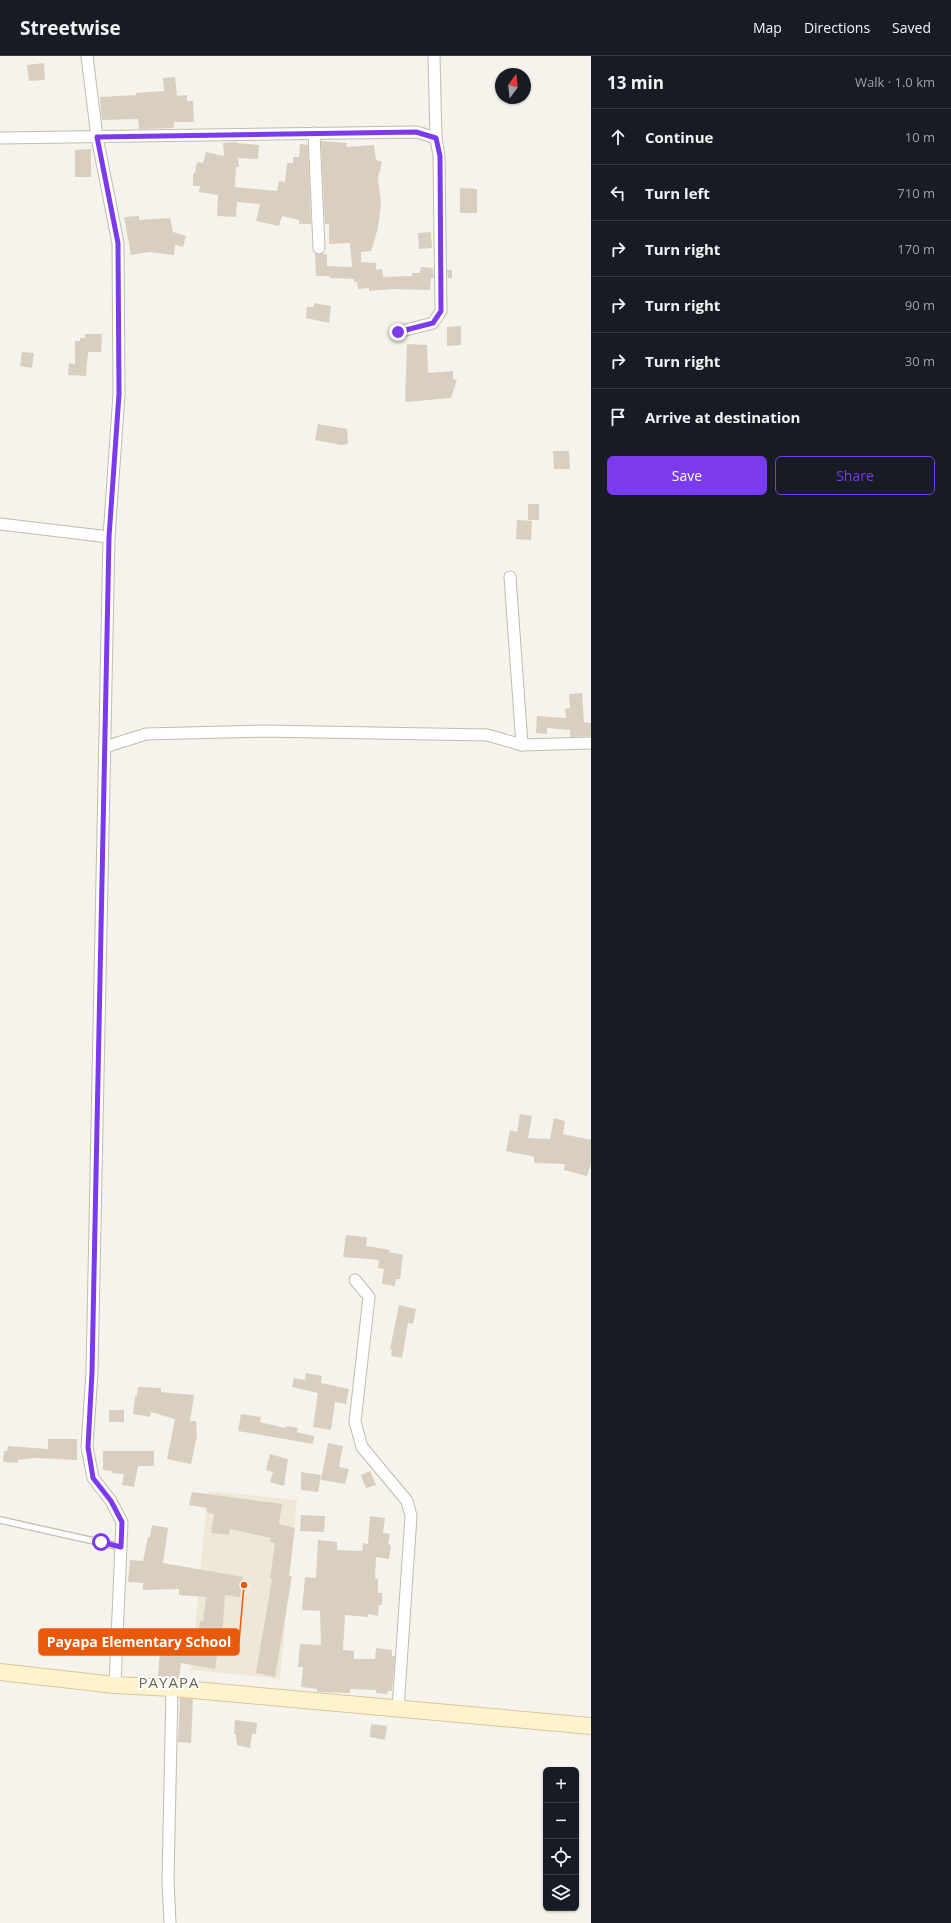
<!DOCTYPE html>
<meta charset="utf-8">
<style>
body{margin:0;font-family:"Open Sans",sans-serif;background:#20242c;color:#f1f3f6}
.controls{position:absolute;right:12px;bottom:12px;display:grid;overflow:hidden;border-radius:6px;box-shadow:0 1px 3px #0004}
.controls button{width:36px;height:36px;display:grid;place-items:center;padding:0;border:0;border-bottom:1px solid #363941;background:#171b24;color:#f1f3f6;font:20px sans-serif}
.compass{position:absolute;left:495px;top:12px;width:36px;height:36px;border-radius:50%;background:#171b24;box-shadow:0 1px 3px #0004;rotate:15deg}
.stop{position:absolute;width:12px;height:12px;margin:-9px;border:3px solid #7c3aed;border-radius:50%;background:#fff}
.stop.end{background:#7c3aed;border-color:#fff;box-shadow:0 1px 4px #0008}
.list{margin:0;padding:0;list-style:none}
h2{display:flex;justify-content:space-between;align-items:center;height:52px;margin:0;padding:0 16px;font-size:17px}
h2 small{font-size:13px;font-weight:400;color:#9ea1a6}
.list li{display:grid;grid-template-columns:26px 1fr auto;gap:12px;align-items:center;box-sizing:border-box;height:56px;padding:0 16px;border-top:1px solid #363941}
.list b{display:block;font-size:15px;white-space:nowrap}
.list em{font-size:13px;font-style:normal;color:#9ea1a6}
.actions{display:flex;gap:8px;padding:12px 16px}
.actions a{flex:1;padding:9px 0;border:1px solid #7c3aed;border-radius:6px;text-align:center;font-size:14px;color:#7c3aed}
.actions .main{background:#7c3aed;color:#fff}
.icon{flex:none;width:22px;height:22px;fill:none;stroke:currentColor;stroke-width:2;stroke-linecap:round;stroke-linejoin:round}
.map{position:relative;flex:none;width:591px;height:1867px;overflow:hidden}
header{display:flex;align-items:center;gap:24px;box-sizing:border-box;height:56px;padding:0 20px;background:#171b24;border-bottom:1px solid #363941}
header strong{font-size:19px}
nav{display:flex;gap:22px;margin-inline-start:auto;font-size:14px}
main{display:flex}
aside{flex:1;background:#171b24}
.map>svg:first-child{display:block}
</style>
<header>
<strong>Streetwise</strong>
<nav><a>Map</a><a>Directions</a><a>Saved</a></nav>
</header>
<main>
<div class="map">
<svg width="591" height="1867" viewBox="0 0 591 1867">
<rect width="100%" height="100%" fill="#f6f3ec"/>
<!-- education -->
<path fill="#efe8d6" d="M208,1435L297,1444L280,1623L191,1614Z"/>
<!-- building -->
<g fill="#d8cfc1">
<path d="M44,7L45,24L29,25L27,9Z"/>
<path d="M175,21L177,40L187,39V45H193L194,66H174V72L139,73L138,63L102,64L100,41L136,39V37L164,35L163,22Z"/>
<path d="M321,85L347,87L346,91L374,89L376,104L382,106L378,122L381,147L378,172L371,195L361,196V206L376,207V214L382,213L383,221L412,220V217H420L421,211L433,212L434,222H431L430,234L393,233L369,235V232L358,233L357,226H354V223L330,222V220H316L315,198H327V210L352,211L350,187L329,188V168H325Z"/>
<path d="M237,86V87L259,89L258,103L238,102L239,111H236L235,131L277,135L279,125L285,126L287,107H293V101H299L300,88L308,89L311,168H299V164L282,160L279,170L256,165L260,148L237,146L236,161L217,160L218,139L199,136L200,130H193V117H195L197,106L203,107L206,96L224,100L223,87Z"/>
<path d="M91,93V121H75V94Z"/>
<path d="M460,132L477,133V157H460Z"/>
<path d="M139,160V164L170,162L173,176L186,180L183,191L175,189L174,199L149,196L131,199L124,161Z"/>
<path d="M431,176L432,192L419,193L418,177Z"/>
<path d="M447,214H452V222H448Z"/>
<path d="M314,247L331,250L329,267L306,262L307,251H314Z"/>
<path d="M461,270V289L447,290V271Z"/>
<path d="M85,278H102L101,296H88L86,320L68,319L69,307L75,308V285H80V282H85Z"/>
<path d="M407,288L427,289L428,317L453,315V323L457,324L451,342L405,346Z"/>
<path d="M22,296L34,297L32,312L20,310Z"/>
<path d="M318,368L347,373L348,388L341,389L315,384Z"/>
<path d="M553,395H569L570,413H554Z"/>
<rect x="528" y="448" width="11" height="16"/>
<path d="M517,464L532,465L531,484L516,483Z"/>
<path d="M582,637L584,666L591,667V680L570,681V674L547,672V678L536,677L537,660L566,662L565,653L570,652L569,638Z"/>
<path d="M520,1058L532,1060L528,1082L550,1083L554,1062L565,1065L563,1078L591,1084V1107L587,1120L564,1114L565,1108L534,1107V1101L532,1100L506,1095L510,1074L517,1076Z"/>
<path d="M346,1179L367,1181L366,1190L390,1194L389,1196L403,1199L400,1223H396L395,1230L382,1228L384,1213L378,1212L379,1204L343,1201Z"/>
<path d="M399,1249L416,1253L413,1268L408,1267L402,1302L391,1300L392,1293H390Z"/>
<path d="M306,1317L322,1320L321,1327L349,1333L346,1348L335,1346L331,1374L313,1371L318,1337L292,1331L294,1322L305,1324Z"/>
<path d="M138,1331L161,1332V1336L194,1339L190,1365H196L197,1380L191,1408L167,1403L175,1363L151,1356L150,1361L133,1358L135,1340H137Z"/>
<rect x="109" y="1354" width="15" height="12"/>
<path d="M241,1358L261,1361L260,1366L285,1372L286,1370L298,1372L297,1376L314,1380L313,1388L238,1375Z"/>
<path d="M48,1383H77V1404L35,1402L18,1404V1407L3,1406L4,1395H7L8,1390L48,1393Z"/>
<path d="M328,1387L343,1390L339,1411L349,1413L345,1428L321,1424Z"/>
<path d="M103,1395H154V1410H138L134,1431L122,1429L124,1418L112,1417V1415L103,1414Z"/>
<path d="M270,1398L288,1403L284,1430L270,1426L273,1416L266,1414Z"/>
<path d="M370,1415L376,1429L366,1432L361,1419Z"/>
<path d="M301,1416L321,1419L318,1436L301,1434Z"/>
<path d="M192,1436L282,1448L279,1468L295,1472L289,1520H292L275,1621L256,1617L272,1523H270L275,1487L270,1486L271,1482L230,1473L229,1479L211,1477L214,1458L207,1457V1452L189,1449Z"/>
<path d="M301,1459L325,1460L324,1476L300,1475Z"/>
<path d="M370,1460L385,1462L383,1477L390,1478L388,1488L391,1489L389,1503L376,1501L375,1523H378V1537H382V1549H379L378,1560L368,1558V1561L345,1559L343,1594L354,1595V1603H375L376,1592L392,1594V1600H395L392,1635H388L387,1638L376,1637V1634L350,1633V1637L317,1636V1633L301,1631L303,1611H298L300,1588L321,1589L320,1555L302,1554L305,1521L316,1522L318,1484L337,1486V1494L362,1495L363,1487L368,1488Z"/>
<path d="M152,1469L168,1472L163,1507L243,1521L240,1541L225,1539L221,1593H218L215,1613L181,1607L179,1623L158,1620L160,1595H140V1585H143L144,1581L185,1586L186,1577L198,1579L200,1565H203L206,1541L179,1539V1533L143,1534V1527L128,1526L130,1504L143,1505L148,1481H150Z"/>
<path d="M180,1642L193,1643L191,1687L178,1686Z"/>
<path d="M235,1664L257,1667L256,1678H252L250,1692L237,1689L236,1678H234Z"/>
<path d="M371,1668L387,1670L385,1684L370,1681Z"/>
</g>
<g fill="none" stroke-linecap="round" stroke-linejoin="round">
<!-- lane casing -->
<g stroke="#c2bbae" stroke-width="8">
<path id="lane" d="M0,1464L121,1491"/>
</g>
<!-- street casing -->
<g stroke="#c2bbae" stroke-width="13">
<g id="street">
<path d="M87,0L97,81L118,187L119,338L109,481L92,1316L87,1391L93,1422L111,1445L122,1466L115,1629"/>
<path d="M314,77L319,192"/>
<path d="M0,82L417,76L436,82L434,0"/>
<path d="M398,276L433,267L441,255L439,100L436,82"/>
<path d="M0,468L109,481"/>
<path d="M510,521L522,689"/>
<path d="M105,691L146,678L263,675L487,679L522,689L591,687"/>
<path d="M355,1224L369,1241L355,1366L362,1391L407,1445L411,1460L398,1653"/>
<path d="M170,1867L168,1824L172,1632"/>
</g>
</g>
<!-- secondary casing -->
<g stroke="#d6c79b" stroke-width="18">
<path id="secondary" d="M0,1616L115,1629L172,1632L591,1670"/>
</g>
<!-- lane -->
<use href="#lane" stroke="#fff" stroke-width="5.5"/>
<!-- street -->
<use href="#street" stroke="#fff" stroke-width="11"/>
<!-- secondary -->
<use href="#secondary" stroke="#fff3cd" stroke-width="16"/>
</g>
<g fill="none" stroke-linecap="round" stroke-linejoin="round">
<!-- route -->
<path stroke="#7c3aed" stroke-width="5" d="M101,1486L121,1491L122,1466L111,1445L93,1422L88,1391L92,1316L109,481L119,338L118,187L97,81L416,76L436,82L440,100L441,255L433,267L398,276"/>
</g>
<g text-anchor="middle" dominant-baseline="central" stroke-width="4" stroke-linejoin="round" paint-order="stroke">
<!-- quarter labels -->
<g font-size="15" letter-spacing="1" fill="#6e6250" stroke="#fff">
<text x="169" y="1626">PAYAPA</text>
</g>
</g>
<!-- callouts -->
<path fill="none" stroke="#e8590c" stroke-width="1.5" d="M244 1529L239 1586"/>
<circle fill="#e8590c" stroke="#fff" stroke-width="1.5" cx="244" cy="1529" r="4"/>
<rect fill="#e8590c" stroke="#e8590c" stroke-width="1.5" x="39" y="1573" width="200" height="26" rx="4"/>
<g font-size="14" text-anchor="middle" font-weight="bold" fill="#fff">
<text x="139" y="1591">Payapa Elementary School</text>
</g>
</svg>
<div class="controls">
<button>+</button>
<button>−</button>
<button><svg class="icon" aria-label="locate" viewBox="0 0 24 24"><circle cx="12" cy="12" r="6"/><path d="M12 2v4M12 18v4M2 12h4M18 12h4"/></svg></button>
<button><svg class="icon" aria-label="layers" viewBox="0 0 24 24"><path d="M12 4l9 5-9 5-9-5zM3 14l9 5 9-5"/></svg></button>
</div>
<svg class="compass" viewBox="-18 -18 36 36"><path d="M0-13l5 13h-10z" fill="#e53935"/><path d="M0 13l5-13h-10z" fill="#9ea1a6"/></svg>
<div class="stop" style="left:101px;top:1486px"></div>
<div class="stop end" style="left:398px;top:276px"></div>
</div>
<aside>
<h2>13 min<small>Walk · 1.0 km</small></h2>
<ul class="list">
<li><svg class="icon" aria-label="ahead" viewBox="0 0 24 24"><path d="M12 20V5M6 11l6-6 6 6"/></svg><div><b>Continue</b></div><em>10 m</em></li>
<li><svg class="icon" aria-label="left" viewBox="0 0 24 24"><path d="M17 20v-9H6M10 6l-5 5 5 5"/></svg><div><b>Turn left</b></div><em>710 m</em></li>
<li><svg class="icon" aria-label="right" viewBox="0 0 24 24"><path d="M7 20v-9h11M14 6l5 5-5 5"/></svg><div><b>Turn right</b></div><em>170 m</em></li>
<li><svg class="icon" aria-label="right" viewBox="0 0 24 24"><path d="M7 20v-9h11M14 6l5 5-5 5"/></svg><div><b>Turn right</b></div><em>90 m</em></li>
<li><svg class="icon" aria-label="right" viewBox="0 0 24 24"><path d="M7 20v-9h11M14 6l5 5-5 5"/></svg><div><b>Turn right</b></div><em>30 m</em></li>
<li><svg class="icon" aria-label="arrive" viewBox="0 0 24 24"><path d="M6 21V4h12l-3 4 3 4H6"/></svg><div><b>Arrive at destination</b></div></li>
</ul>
<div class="actions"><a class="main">Save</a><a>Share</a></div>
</aside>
</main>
